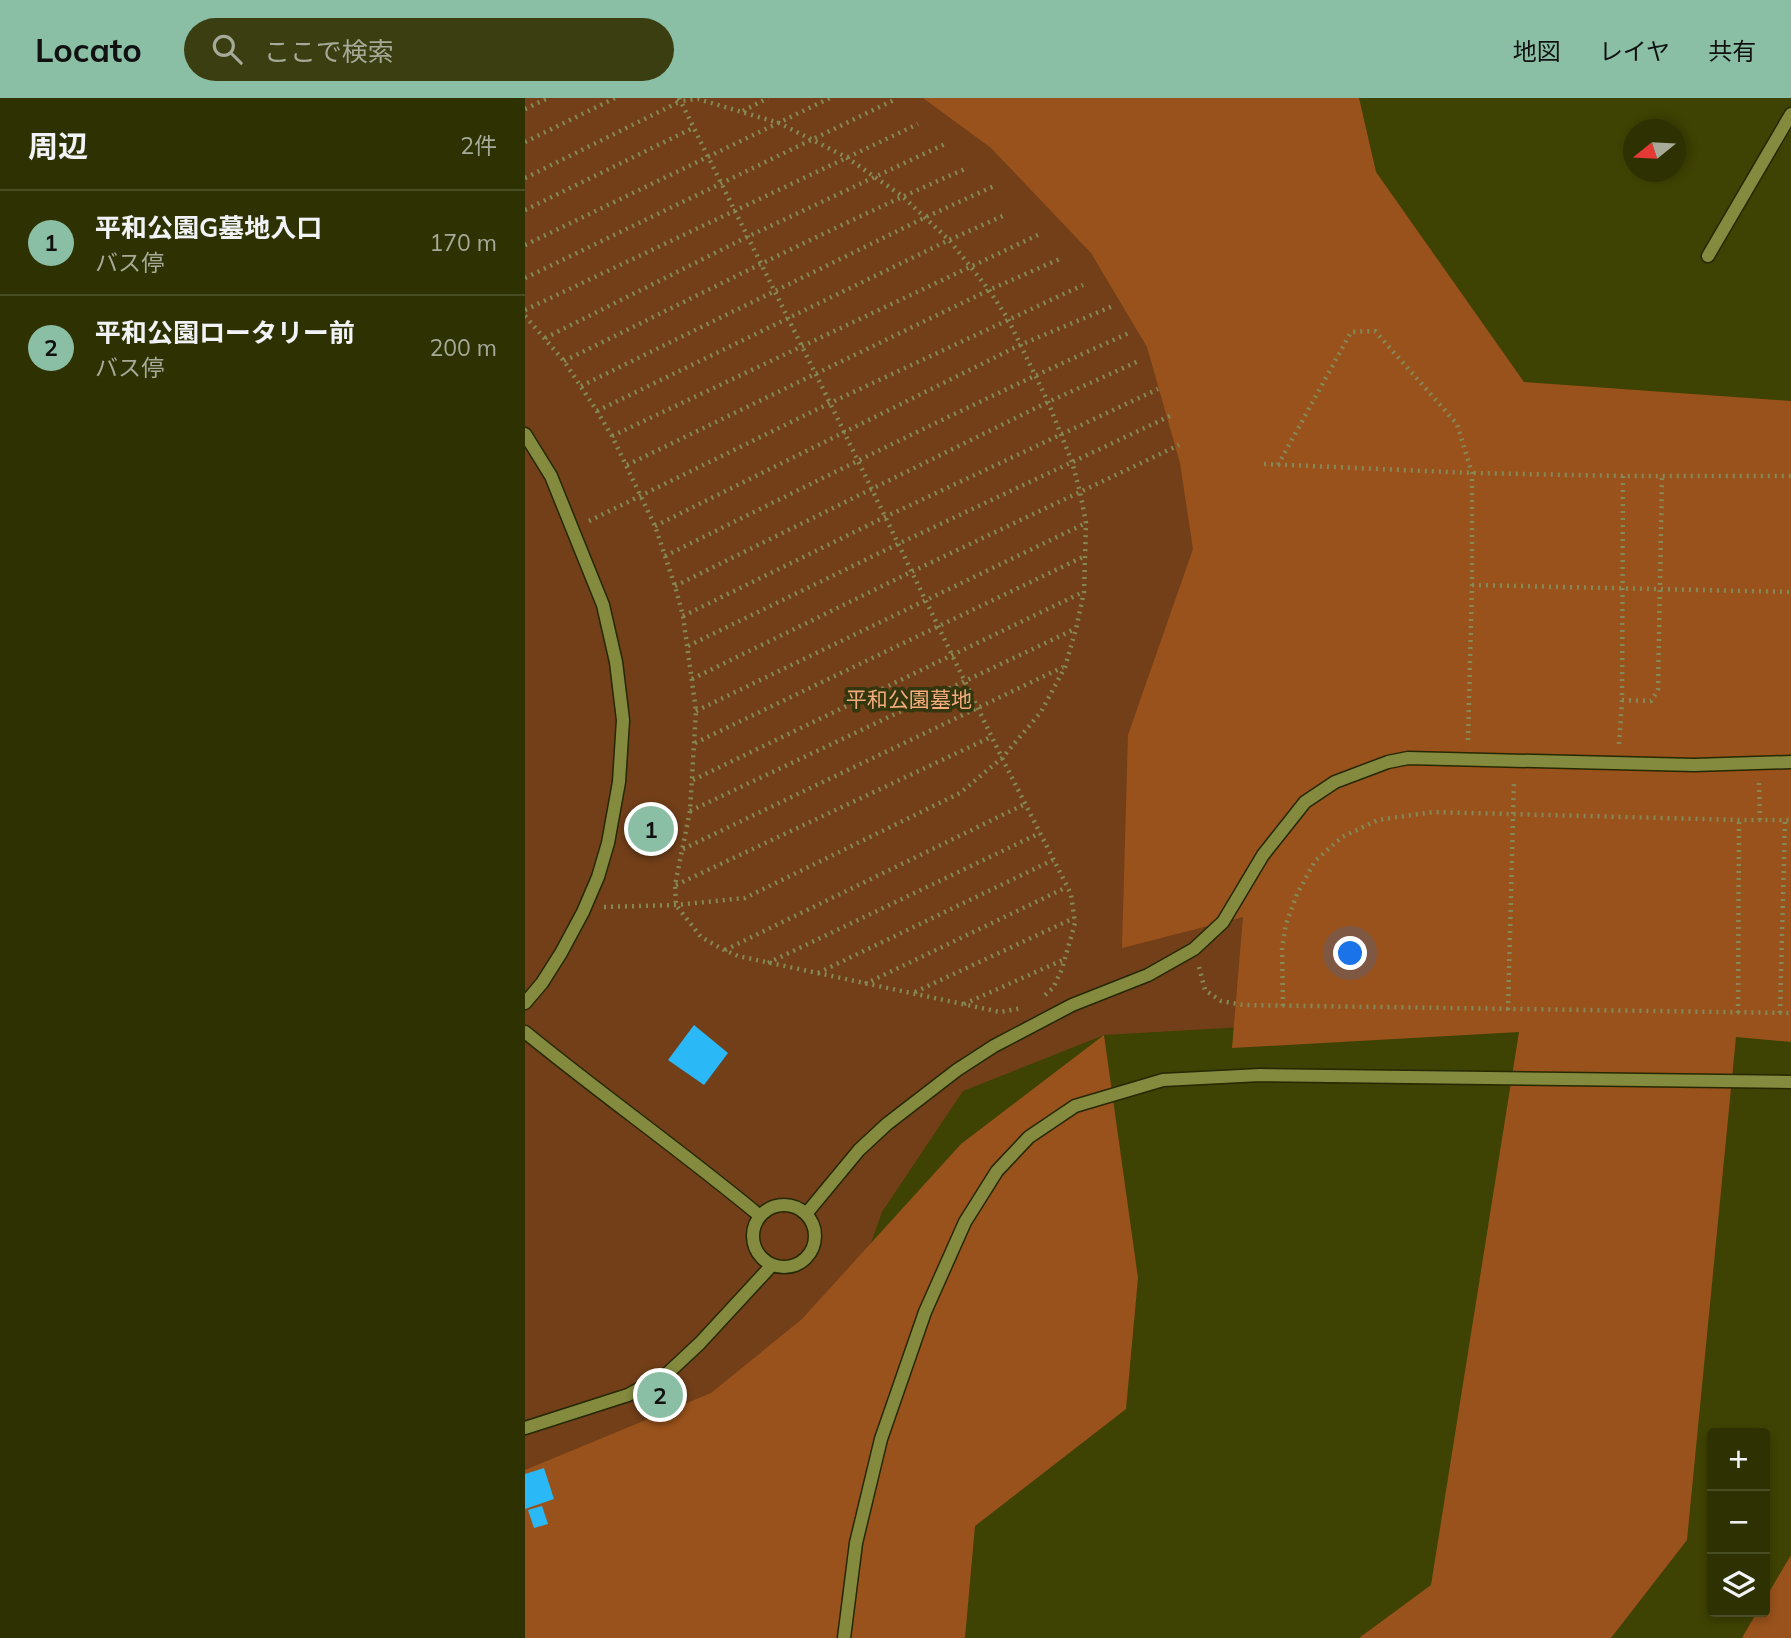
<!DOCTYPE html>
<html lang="ja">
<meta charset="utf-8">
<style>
body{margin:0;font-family:Mulish,"Noto Sans JP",sans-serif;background:#3a3e11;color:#f1f3f6}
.controls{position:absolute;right:21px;bottom:21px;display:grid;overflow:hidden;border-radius:7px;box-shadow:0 4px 10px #0003}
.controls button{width:63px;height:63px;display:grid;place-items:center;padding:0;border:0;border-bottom:2px solid #494d24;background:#2e3202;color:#f1f3f6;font:35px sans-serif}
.compass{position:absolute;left:1098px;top:21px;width:63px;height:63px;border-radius:50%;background:#2e3202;box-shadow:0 4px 10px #0003;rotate:252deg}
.you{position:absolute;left:826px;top:856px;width:24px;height:24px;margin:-18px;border:5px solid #fff;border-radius:50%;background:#1a73e8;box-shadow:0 0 0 10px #1a73e833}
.badge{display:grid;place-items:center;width:46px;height:46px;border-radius:50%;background:#8abfa5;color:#111;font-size:23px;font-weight:700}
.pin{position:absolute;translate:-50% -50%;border:4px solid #fff;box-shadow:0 2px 7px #0006}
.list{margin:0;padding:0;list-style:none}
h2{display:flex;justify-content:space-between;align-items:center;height:91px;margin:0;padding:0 28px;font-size:30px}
h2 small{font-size:23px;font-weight:400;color:#a7aa99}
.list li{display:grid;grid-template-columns:46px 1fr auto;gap:21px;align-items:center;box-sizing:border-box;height:105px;padding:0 28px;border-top:2px solid #494d24}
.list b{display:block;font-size:26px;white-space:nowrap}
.list p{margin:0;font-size:23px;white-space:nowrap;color:#a7aa99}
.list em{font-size:23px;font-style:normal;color:#a7aa99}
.icon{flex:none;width:38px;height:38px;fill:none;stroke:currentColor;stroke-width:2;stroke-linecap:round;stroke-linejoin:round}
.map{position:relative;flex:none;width:1266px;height:1540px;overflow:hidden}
header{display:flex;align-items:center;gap:42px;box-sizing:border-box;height:98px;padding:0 35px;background:#8abfa5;color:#111}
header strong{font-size:33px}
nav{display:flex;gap:38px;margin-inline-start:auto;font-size:24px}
.search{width:490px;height:63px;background:#3a3e11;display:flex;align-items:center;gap:18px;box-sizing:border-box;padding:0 24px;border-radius:38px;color:#a7aa99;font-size:26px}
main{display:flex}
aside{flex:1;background:#2e3202}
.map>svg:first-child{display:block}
</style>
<header>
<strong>Locato</strong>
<div class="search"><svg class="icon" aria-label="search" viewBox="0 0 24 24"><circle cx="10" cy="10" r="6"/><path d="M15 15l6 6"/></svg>ここで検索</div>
<nav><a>地図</a><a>レイヤ</a><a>共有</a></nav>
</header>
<main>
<aside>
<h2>周辺<small>2件</small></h2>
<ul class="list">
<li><span class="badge">1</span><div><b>平和公園G墓地入口</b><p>バス停</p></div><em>170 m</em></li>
<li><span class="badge">2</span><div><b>平和公園ロータリー前</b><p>バス停</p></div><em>200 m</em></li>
</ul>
</aside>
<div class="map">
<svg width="1266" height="1540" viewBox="0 0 1266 1540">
<rect width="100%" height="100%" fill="#3e4202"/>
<!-- green -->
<path fill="#723f19" d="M0,0H453L1266,940L737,928L579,937L438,993L357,1114L270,1357L0,1540Z"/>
<!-- forest -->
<g fill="#99521b">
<path d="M398,0H834L851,74L999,284L1266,303V944L1211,939L1162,1442L1086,1540H834L906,1487L994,934L707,950L718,819L597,850L603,637L668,451L655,365L622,249L566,155L466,50Z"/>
<path d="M579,937L613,1180L601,1311L450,1428L440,1540H0V1372L186,1295L277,1221L436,1046Z"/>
<path d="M1266,1457V1540H1217L1232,1514H1240V1501Z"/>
</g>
<!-- building -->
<g fill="#2ab8f6">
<path d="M169,927L203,955L179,987L143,962Z"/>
<path d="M19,1370L29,1401L0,1411V1376Z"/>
<path d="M17,1408L23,1426L9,1430L3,1412Z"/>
</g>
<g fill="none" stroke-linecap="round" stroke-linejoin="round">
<!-- minor casing -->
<g stroke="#252800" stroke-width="15">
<g id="minor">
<path d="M1183,158L1266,16"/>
<path d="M0,336L26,378L78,507L91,564L98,622L94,684L83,745L73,779L58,814L36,855L17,885L0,905"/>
<path d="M0,934C77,997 158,1054 235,1118"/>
<circle cx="259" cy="1138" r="31"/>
<path d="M281,1116L334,1052L362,1026L432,972L469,948L547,907L623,877L669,851L698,824L738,757L780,704L810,684L863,664L883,660L1169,667L1266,664"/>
<path d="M0,1330L103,1297L143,1275L175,1245L247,1167"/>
<path d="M319,1540L331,1445L356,1341L400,1214L440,1124L472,1073L504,1039L550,1008L638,982L735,977L1266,984"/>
</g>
</g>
<!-- path -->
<g stroke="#848956" stroke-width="4.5" stroke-dasharray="2 5" stroke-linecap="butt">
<path d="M154,0L305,305L477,660L546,796L550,825L537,871L528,890L520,897"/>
<path d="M0,11L23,0"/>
<path d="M218,13L243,0"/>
<path d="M0,44L90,0"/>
<path d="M0,80L156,3"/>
<path d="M0,112L168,30"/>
<path d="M0,147L305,0"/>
<path d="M0,180L369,2"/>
<path d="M0,212L393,26"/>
<path d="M0,218L39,263L72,313L87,338L130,428L150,488L158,518L171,613L165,713L150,787L151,807L176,839L199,852L213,858L475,914L497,910"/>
<path d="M20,240L222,139L420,46"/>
<path d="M39,263C172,198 304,130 440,71"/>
<path d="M56,288L401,119L469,88"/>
<path d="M72,313L424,142L482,116"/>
<path d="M87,338L517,135"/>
<path d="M739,366L947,375L1098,378H1266"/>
<path d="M102,367L464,192L537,160"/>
<path d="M753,367L826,234L850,233L932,326L947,375V487L943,643"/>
<path d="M64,423L305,305L558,187"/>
<path d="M130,428L495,247L588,208"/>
<path d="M140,458C294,382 447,305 604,235"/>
<path d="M947,487L1266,494"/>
<path d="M150,488L523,304L616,262"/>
<path d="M158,518L360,419L633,291"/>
<path d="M163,548L373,446L645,318"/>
<path d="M167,581L386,474L654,347"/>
<path d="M1097,602L1126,603L1133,592L1137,377"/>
<path d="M171,613L561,425"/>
<path d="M170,645L560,458"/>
<path d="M1094,646L1097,602L1098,378"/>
<path d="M168,682L558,494"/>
<path d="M1234,685L1235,722"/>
<path d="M165,713L550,531"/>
<path d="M158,751L538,569"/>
<path d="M151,787L466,639"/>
<path d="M79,809L151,807L220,800L435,695L477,660L516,614L540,569L551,531L559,494L561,425L555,394L547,364L523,304L483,221L464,192L445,168L424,142L377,98L321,59L254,25L173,1L155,3L148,0"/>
<path d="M200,852L500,706"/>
<path d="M243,865L515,735"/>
<path d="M674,869L680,892L696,903L718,907L1266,915"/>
<path d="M293,875L528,762"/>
<path d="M340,886L542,789"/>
<path d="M390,894L549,820"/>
<path d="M439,906L540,861"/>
<path d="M758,908L757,850L761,826L772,796L790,763L817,739L853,722L908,714L1214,722H1266"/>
<path d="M983,912L989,682"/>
<path d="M1213,915L1214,722"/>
<path d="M1255,915L1260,722"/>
</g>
<!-- minor -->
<use href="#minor" stroke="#848b3f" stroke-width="12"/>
</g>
<g text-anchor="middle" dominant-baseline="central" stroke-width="7" stroke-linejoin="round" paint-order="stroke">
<!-- park labels -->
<g font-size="21" fill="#f3ac7d" stroke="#34370e">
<text x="384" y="601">平和公園墓地</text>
</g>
</g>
</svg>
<div class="controls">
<button>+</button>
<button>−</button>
<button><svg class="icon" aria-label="layers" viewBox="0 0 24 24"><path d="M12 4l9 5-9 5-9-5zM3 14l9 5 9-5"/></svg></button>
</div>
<svg class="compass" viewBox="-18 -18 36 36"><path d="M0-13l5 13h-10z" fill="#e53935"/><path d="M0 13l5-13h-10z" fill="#a7aa99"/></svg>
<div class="you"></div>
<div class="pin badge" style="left:126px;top:731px">1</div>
<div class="pin badge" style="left:135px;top:1297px">2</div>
</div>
</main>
